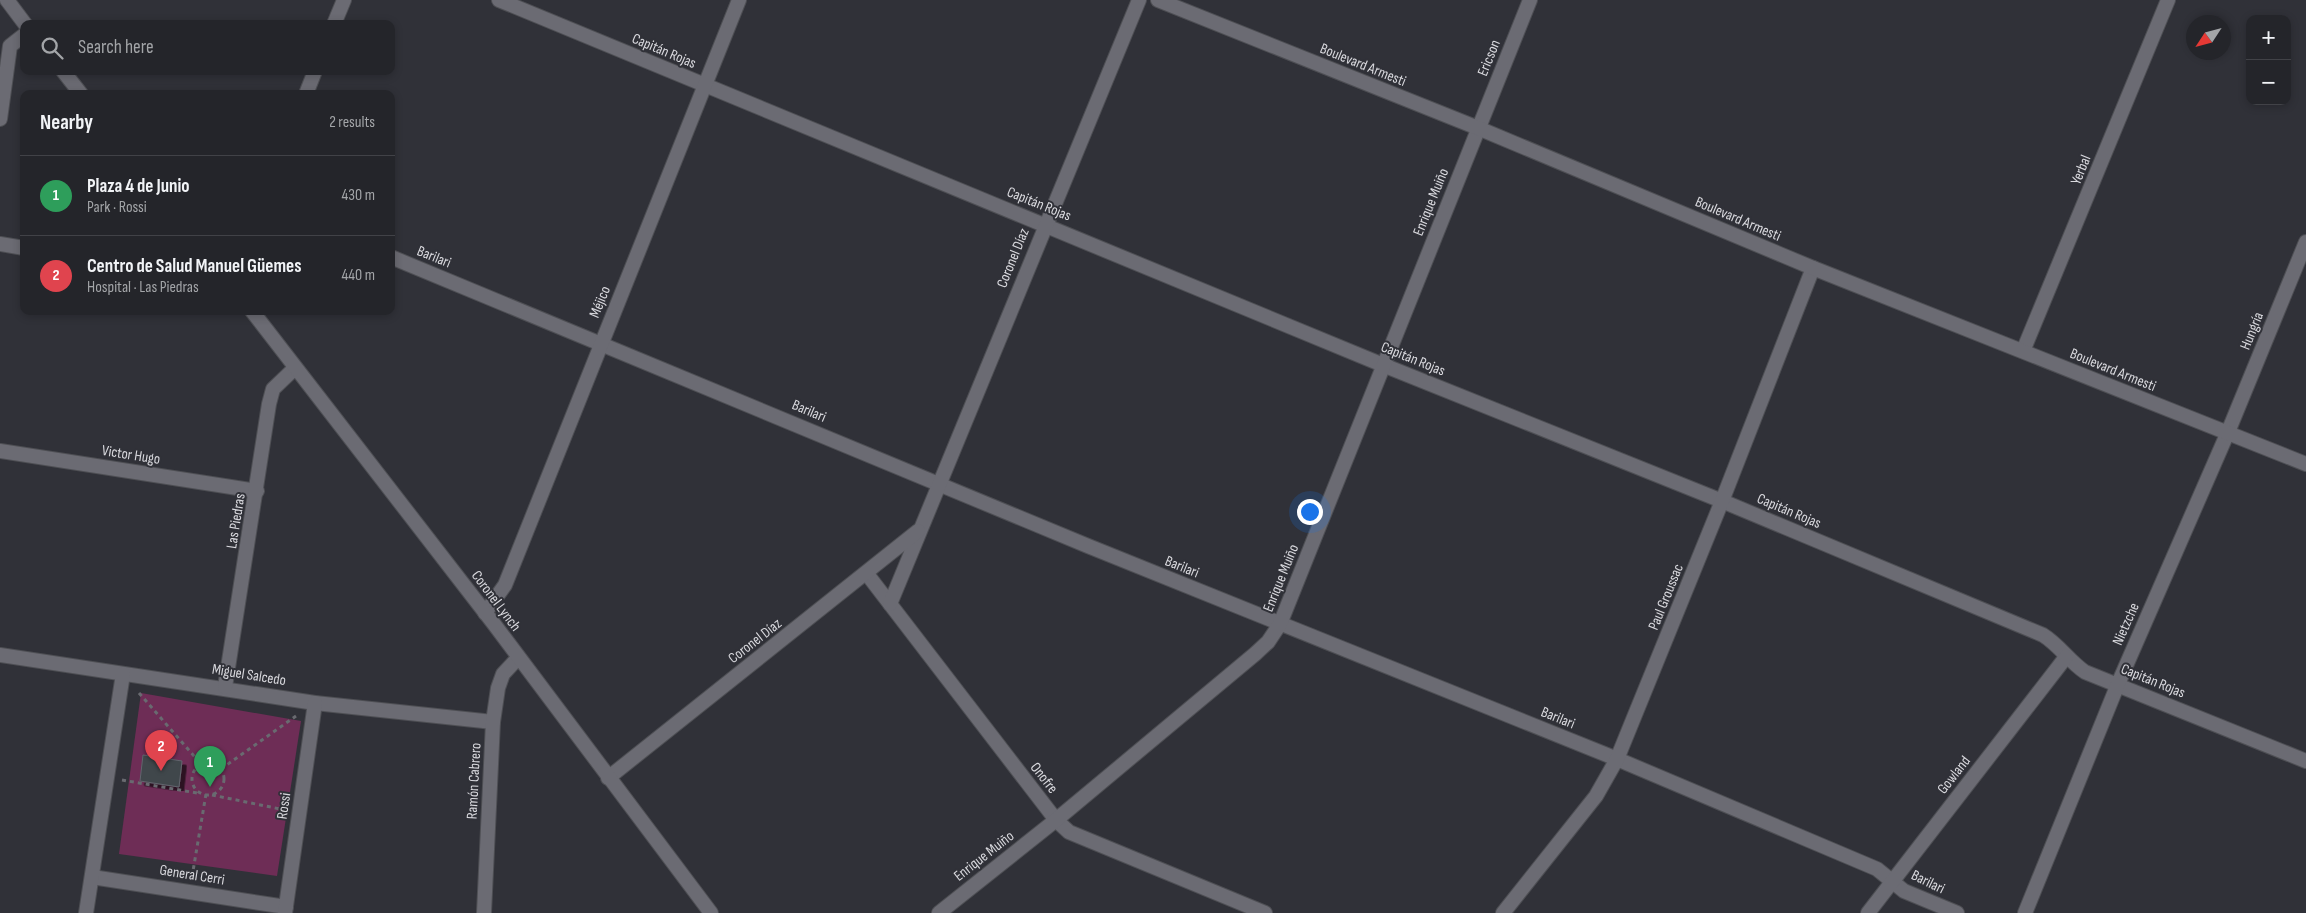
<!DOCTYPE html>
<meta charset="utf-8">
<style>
body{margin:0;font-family:"Sofia Sans Condensed",sans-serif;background:#2c2d32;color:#f1f3f6}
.controls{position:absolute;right:15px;top:15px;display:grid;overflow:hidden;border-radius:10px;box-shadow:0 2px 8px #0003}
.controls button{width:45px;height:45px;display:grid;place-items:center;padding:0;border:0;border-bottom:1px solid #414247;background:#24252a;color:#f1f3f6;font:25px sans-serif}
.compass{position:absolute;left:2186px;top:15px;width:45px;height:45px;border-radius:50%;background:#24252a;box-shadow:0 2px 8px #0003;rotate:234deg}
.you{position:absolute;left:1309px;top:511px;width:18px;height:18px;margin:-12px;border:4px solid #fff;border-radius:50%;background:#1a73e8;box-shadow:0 0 0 8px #1a73e833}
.badge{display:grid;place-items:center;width:32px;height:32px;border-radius:50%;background:#8cce45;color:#fff;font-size:16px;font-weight:700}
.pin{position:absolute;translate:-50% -41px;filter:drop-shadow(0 1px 2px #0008)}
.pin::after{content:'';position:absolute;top:26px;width:18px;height:15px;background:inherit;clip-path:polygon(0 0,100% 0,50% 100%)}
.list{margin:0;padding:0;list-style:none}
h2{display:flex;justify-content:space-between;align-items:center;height:65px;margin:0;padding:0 20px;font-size:21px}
h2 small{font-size:16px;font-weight:400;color:#a3a5a8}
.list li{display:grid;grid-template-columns:32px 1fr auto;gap:15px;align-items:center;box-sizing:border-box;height:80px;padding:0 20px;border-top:1px solid #414247}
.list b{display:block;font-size:19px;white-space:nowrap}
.list p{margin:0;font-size:16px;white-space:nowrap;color:#a3a5a8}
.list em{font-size:16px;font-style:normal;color:#a3a5a8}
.icon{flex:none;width:28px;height:28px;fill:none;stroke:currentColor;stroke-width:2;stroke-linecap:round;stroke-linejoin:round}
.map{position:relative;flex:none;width:2306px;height:913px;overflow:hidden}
.search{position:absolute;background:#24252a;box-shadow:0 2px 8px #0003;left:20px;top:20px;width:375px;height:55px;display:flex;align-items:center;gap:12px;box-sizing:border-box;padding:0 18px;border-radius:10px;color:#a3a5a8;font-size:19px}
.panel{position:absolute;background:#24252a;box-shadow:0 2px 8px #0003;left:20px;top:90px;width:375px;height:225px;border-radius:10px}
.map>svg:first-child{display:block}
</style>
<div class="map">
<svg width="2306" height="913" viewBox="0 0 2306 913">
<defs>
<filter id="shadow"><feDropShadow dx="4.5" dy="4.5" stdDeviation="0" flood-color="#0009"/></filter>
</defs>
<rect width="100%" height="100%" fill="#303138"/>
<!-- green -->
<path fill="#6e2d56" d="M141,693L301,721L277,876L119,854Z"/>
<!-- building -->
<path fill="#41464c" stroke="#61666d" filter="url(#shadow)" d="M143,755L182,761L179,787L140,781Z"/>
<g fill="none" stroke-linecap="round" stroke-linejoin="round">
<!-- minor casing -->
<g stroke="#4e4f54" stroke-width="16">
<g id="minor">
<path d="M499,0L1383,365L1722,501L2043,635C2059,645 2069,661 2085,672L2306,761"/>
<path d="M334,24L344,0"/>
<path d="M306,94L315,71"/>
<path d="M0,119L10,46L24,35"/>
<path d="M0,244L24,248"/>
<path d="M391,257L1088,546L1617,759L1877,869L1904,891L1957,913"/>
<path d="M2023,351L2168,0"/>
<path d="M0,451L257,491"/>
<path d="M867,574L1056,820L1069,832L1265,913"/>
<path d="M890,604L1139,0"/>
<path d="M485,613L505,585L739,0"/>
<path d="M0,655L315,703L493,722"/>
<path d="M225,687L269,404L273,389L295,368"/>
<path d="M608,778L918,531"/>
<path d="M92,877L286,907"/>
<path d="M86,913L123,674"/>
<path d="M285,913L315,703"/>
<path d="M484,913L493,722L498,688L503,674L518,658"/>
<path d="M939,913L1056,820L1255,654L1268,642L1280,624L1530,0"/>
<path d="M1503,913L1596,796L1617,759L1722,501L1813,268"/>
<path d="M1868,913L2066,657"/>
<path d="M2025,913L2118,684L2228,432L2306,242"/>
</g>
</g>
<!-- tertiary casing -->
<g stroke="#4e4f54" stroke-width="16">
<g id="tertiary">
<path d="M7,0L25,24"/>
<path d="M63,71L81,94"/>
<path d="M252,311L494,624L711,913"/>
</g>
</g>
<!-- secondary casing -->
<g stroke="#4e4f54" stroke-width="16">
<path id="secondary" d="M1158,0L1478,128L1813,268L2306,464"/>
</g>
<!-- path -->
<g stroke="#696a70" stroke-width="3" stroke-dasharray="4 4" stroke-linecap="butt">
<path d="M139,693L201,764"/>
<circle cx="208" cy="779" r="16"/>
<path d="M221,769L296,716"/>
<path d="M122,780L197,793"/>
<path d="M212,795L285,810"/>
<path d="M192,877L206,794"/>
</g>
<!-- minor -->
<use href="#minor" stroke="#6b6b73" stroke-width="14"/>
<!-- tertiary -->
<use href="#tertiary" stroke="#6b6b73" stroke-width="14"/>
<!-- secondary -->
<use href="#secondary" stroke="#6b6b73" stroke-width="14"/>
</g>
<g text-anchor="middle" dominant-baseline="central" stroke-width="4" stroke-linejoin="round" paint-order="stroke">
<!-- street labels -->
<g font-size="15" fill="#d9d9de" stroke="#303138">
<text transform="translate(664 51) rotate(23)">Capitán Rojas</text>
<text transform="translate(1489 58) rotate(-68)">Ericson</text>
<text transform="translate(1363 65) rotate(22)">Boulevard Armesti</text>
<text transform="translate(2081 170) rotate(-68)">Yerbal</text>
<text transform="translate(1431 202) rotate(-68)">Enrique Muiño</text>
<text transform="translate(1039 204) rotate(22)">Capitán Rojas</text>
<text transform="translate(1738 219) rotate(23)">Boulevard Armesti</text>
<text transform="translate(434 257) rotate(22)">Barilari</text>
<text transform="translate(1013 258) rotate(-68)">Coronel Díaz</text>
<text transform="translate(600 302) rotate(-68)">Méjico</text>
<text transform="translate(2252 331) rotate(-68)">Hungría</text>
<text transform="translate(1413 359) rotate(22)">Capitán Rojas</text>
<text transform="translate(2113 370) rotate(22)">Boulevard Armesti</text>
<text transform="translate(809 411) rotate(23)">Barilari</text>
<text transform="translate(131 455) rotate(9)">Victor Hugo</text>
<text transform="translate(1789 511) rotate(23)">Capitán Rojas</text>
<text transform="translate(236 521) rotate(-81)">Las Piedras</text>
<text transform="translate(1182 567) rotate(22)">Barilari</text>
<text transform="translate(1281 578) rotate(-68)">Enrique Muiño</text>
<text transform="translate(1666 597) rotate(-68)">Paul Groussac</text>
<text transform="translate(496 601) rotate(53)">Coronel Lynch</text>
<text transform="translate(2126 624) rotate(-66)">Nietzche</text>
<text transform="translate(755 641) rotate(-38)">Coronel Díaz</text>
<text transform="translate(249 675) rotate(9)">Miguel Salcedo</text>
<text transform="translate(2153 681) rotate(22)">Capitán Rojas</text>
<text transform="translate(1558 718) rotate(22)">Barilari</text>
<text transform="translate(1954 775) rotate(-52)">Gowland</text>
<text transform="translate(1044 778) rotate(52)">Onofre</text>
<text transform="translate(474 781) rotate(-87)">Ramón Cabrero</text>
<text transform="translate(284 806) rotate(-82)">Rossi</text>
<text transform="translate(984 856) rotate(-38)">Enrique Muiño</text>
<text transform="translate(192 875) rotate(9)">General Cerri</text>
<text transform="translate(1928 882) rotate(26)">Barilari</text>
</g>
</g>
</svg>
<div class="controls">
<button>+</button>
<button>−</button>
</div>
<svg class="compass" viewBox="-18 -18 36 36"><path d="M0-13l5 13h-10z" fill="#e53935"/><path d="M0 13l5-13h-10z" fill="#a3a5a8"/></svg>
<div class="you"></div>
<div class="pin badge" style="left:210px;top:787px;background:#2e9e5b">1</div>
<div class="pin badge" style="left:161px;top:771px;background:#e0444e">2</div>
<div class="search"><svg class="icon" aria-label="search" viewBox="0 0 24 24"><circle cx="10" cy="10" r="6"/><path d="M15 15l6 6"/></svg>Search here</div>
<section class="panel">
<h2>Nearby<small>2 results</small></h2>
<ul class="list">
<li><span class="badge" style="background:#2e9e5b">1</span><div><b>Plaza 4 de Junio</b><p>Park · Rossi</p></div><em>430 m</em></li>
<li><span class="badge" style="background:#e0444e">2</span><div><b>Centro de Salud Manuel Güemes</b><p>Hospital · Las Piedras</p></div><em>440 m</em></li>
</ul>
</section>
</div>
